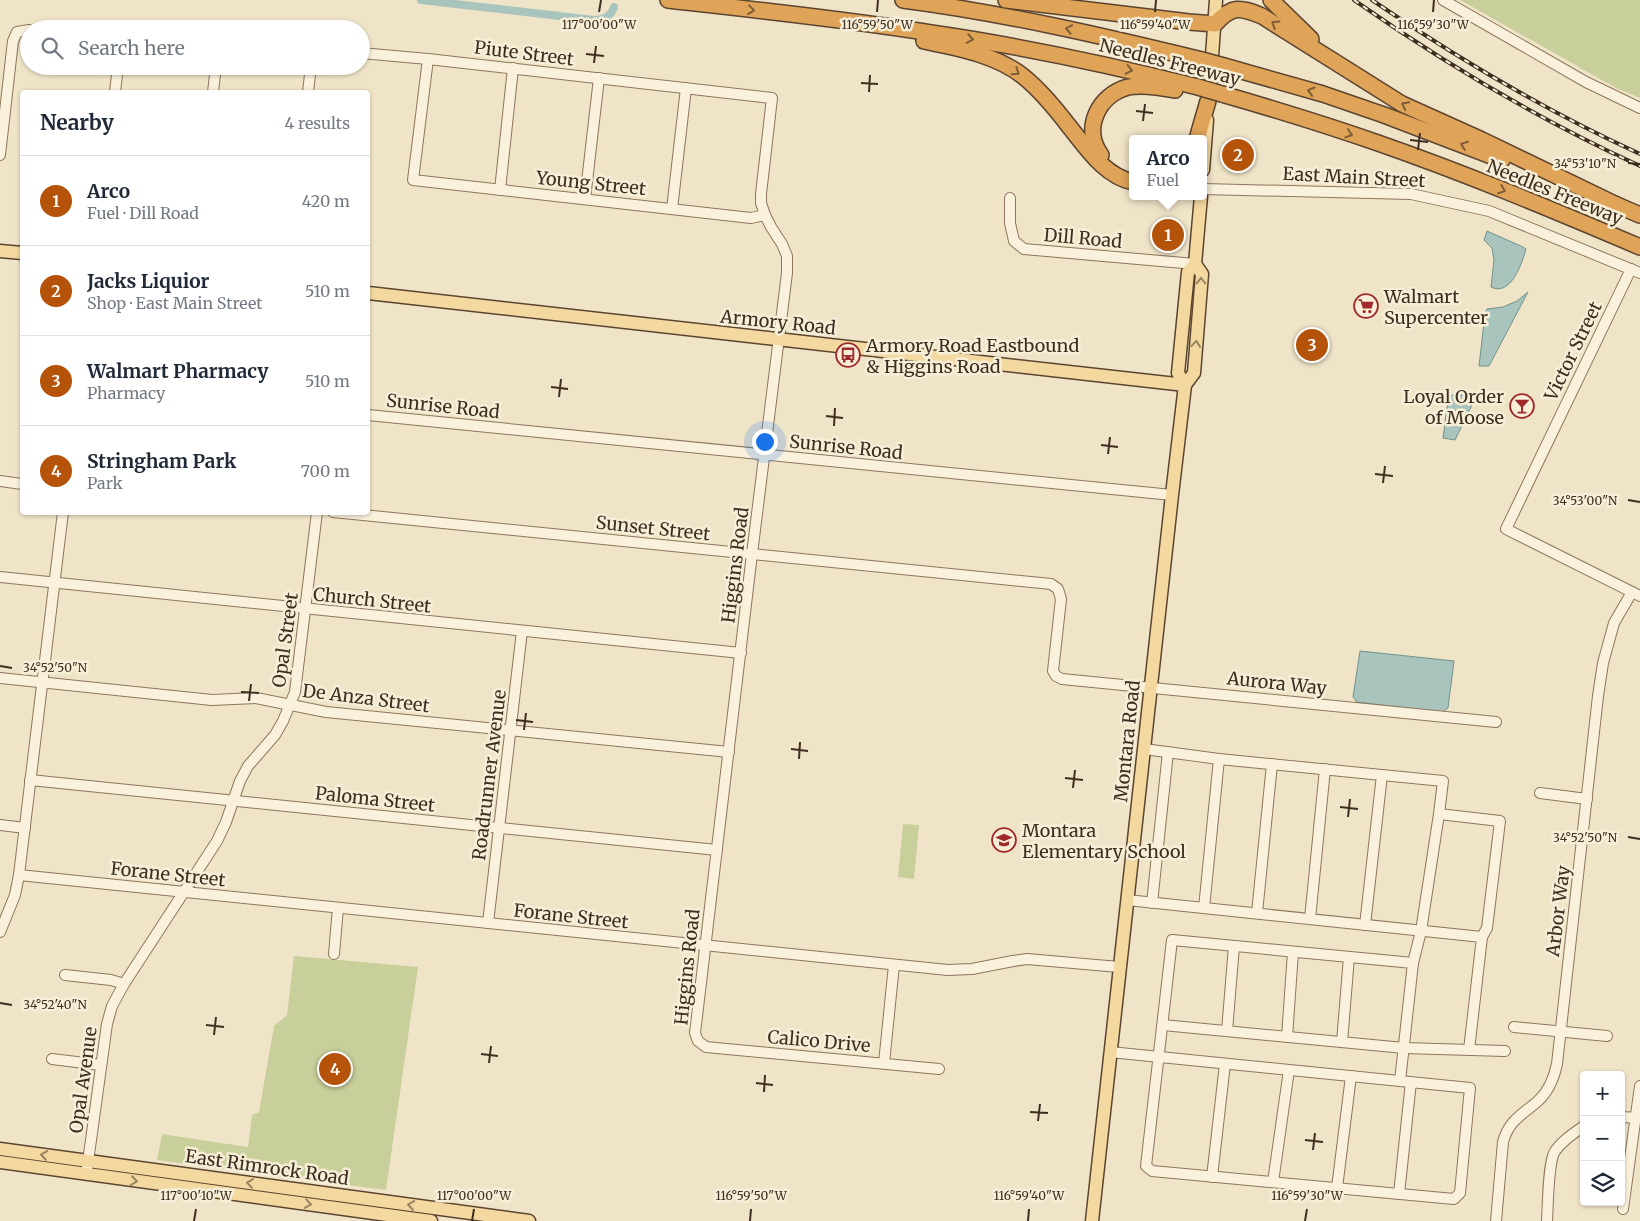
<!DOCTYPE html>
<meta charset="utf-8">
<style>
body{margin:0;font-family:Merriweather,serif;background:#f6f6f7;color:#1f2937}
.controls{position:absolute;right:15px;bottom:15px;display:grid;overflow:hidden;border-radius:5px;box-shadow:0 1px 4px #0004}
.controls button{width:45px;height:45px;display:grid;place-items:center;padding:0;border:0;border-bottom:1px solid #e0e1e3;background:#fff;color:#1f2937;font:25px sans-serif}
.you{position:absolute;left:764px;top:441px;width:18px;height:18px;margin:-12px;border:4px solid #fff;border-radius:50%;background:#1a73e8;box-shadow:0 0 0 8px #1a73e833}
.badge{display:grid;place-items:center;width:32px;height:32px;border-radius:50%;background:#b45309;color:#fff;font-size:16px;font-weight:700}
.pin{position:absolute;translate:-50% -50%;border:2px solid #fff;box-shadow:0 1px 5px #0006}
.popup{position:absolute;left:1129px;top:135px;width:78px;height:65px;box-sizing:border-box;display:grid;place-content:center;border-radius:5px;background:#fff;filter:drop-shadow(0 1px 4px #0005);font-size:16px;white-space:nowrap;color:#747a83}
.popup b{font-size:19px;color:#1f2937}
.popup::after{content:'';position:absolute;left:50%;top:100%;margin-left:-10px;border:10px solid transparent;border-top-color:#fff}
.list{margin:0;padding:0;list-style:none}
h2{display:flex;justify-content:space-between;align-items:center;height:65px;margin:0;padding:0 20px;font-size:21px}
h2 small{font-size:16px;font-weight:400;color:#747a83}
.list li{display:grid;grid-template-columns:32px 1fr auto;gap:15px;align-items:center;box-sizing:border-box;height:90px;padding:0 20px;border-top:1px solid #e0e1e3}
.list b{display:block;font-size:19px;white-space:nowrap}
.list p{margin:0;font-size:16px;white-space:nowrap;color:#747a83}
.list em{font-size:16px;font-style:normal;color:#747a83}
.icon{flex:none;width:28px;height:28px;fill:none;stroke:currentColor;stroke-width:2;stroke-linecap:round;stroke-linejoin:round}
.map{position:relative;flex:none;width:1640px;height:1221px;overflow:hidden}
.search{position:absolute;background:#fff;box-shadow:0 1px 4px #0004;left:20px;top:20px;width:350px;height:55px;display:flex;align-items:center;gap:12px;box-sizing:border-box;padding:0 18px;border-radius:28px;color:#747a83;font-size:19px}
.panel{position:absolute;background:#fff;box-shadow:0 1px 4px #0004;left:20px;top:90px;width:350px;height:425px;border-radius:5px}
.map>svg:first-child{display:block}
</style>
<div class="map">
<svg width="1640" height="1221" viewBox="0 0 1640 1221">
<rect width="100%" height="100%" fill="#f0e4c8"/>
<!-- green -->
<g fill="#c9cf9b">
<path d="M1460,0H1640V98L1616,88Z"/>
<path d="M903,824L919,825L914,879L898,877Z"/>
<path d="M294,956L418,967L386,1190L157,1160L162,1134L248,1147L252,1115L259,1112L274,1026L287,1015Z"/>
</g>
<!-- water -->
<g fill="#a9c4bc" stroke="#6f938a">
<path d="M1487,231L1523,247L1526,249C1522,263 1511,297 1491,287L1494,260L1492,248L1484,240Z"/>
<path d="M1528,292L1489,366H1479L1485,314L1487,309L1503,307L1517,301Z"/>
<path d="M1452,395H1471L1473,403L1455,440L1443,438L1448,400Z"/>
<path d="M1360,651L1454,661L1448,708L1444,711L1440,712L1357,702L1353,697Z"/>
</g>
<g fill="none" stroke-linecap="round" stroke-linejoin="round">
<!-- canal -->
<path stroke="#a9c4bc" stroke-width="8" d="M421,0L594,20C604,19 611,17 614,7"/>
<!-- minor casing -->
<g stroke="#8d765c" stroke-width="12">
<g id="minor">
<path d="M1443,0L1586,82L1640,108"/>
<path d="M37,29H50"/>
<path d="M361,53L428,59L772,98L761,194V203L765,215L771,227L782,244L787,256V273L752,554L695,1033L698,1041L706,1047L939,1069"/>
<path d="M428,59L413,180L751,218L765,215"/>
<path d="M115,92L118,66"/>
<path d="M213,92L216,66"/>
<path d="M308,92L311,66"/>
<path d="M0,155L13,41L17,32L29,30"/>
<path d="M1203,189L1411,194L1489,211L1640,273"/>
<path d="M500,190L513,68"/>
<path d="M1010,198V223L1014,241L1024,249L1195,264"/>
<path d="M585,199L599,78"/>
<path d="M672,209L686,88"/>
<path d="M1631,269L1506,529L1640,596"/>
<path d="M368,415L1172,495"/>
<path d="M0,481L22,484"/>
<path d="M333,512L1051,584L1058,589L1061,599L1053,671L1056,676L1062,679L1496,722"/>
<path d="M0,577L741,653"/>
<path d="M0,678L212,700L256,698L326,712L729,752"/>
<path d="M1144,749L1219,759L1443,781L1439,814L1500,821L1487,928L1482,937L1469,1050"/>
<path d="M30,780L717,850"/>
<path d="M1540,793L1587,799"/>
<path d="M0,825L25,828"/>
<path d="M19,875L948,970L972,969L1013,961L1027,959L1119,967"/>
<path d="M1127,900L1482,937"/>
<path d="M1152,903L1168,752"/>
<path d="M1204,908L1219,759"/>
<path d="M1257,913L1272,764"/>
<path d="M1310,919L1325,769"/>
<path d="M488,923L522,631"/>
<path d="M1365,925L1382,775"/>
<path d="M0,932L15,895L19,875L63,512"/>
<path d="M334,954L338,908"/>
<path d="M1413,963L1421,931L1439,814"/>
<path d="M65,975L111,980L124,984"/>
<path d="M1163,1025L1404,1048L1505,1051"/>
<path d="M1514,1027L1607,1036"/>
<path d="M1227,1031L1234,946"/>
<path d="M1287,1037L1293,952"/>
<path d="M1342,1042L1349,957"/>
<path d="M1110,1052C1230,1064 1350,1076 1470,1088L1460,1193L1454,1199L1152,1171L1146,1166C1155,1090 1164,1015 1172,940L1413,963L1400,1081"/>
<path d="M52,1059L101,1065"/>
<path d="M884,1063L894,965"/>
<path d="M1621,1117L1640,1118"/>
<path d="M87,1169L107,1024L112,1006L124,984L217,841L226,822L240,781L248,766L275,735L283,721L295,692L317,512"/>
<path d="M1212,1177L1225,1064"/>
<path d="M1273,1182L1289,1070"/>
<path d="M1337,1188L1351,1076"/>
<path d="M1399,1194L1411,1082"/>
<path d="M1623,1209L1640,1086"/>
<path d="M1496,1221L1503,1142C1509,1120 1522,1115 1538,1101C1549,1091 1554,1078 1557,1064L1598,696L1603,663L1614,623L1632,592"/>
<path d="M1547,1221C1548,1205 1548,1166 1554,1153C1560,1142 1574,1133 1584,1126"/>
</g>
</g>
<!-- major casing -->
<g stroke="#5b4430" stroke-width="15">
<g id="major">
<path d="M1209,98L1216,0"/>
<path d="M1203,170L1207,120"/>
<path d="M0,251L22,253"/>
<path d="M368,293L1185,385"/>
<path d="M1185,385L1178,373L1188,272L1195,264L1201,196"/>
<path d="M0,1149L529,1221"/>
<path d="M0,1162L431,1221"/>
<path d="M1092,1221L1172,495L1185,385L1194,373L1202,274L1195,264"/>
</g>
</g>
<!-- highway casing -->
<g stroke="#5b4430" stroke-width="18">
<g id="highway">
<path d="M668,0C756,10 844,19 931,33C1021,46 1110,65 1198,87"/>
<path d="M903,0C1004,13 1103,36 1202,60"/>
<path d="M1006,0L1189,22L1215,24C1232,5 1240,7 1262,16L1402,104L1482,140L1623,208"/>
<path d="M1271,0L1311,39"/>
<path d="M924,41C958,48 997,55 1024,77C1041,91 1055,108 1068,125C1086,147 1104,176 1133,182"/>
<path d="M1224,66L1323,94L1384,115L1502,160"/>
<path d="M1222,94C1274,109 1326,125 1378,143C1467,174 1553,210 1640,247"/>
<path d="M1197,139L1208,101"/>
<path d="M1101,155C1082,129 1098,95 1128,87C1143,84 1160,87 1175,90"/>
<path d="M1614,204L1640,215"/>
</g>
</g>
<!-- minor -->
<use href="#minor" stroke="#faf1dc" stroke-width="10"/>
<!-- major -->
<use href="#major" stroke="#f3d9a0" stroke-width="12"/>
<!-- highway -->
<use href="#highway" stroke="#e0a458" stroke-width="15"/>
<!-- rail casing -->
<g stroke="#3d2e20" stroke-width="4">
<g id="rail">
<path d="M1354,0C1444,63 1540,120 1640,166"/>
<path d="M1372,0C1457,58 1546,111 1640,154"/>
</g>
</g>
<!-- rail -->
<use href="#rail" stroke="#f7eed8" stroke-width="2" stroke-dasharray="5.5" stroke-linecap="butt"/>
<!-- highway-bridge casing -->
<g stroke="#5b4430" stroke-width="18" stroke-linecap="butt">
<g id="highway-bridge">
<path d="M1202,60L1224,66"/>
<path d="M1198,87L1222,94"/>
</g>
</g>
<!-- highway-bridge -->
<use href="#highway-bridge" stroke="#e0a458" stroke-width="15"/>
</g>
<!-- one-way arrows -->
<defs><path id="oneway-chevron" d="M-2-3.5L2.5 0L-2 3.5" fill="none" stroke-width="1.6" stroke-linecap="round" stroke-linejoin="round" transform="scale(1.25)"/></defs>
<g stroke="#7e5d36">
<use href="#oneway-chevron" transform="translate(751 10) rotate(7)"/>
<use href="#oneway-chevron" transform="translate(1275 24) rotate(-148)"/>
<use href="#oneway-chevron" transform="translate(1069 29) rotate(-169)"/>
<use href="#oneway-chevron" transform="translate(970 39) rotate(9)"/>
<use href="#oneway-chevron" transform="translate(1129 70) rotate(13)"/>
<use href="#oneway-chevron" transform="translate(1016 72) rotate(34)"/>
<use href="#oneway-chevron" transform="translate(1311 91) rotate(-163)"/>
<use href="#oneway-chevron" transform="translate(1405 105) rotate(-153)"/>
<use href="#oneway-chevron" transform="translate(1349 134) rotate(18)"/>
<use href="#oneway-chevron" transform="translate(1464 145) rotate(-159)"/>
<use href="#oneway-chevron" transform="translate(1502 190) rotate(21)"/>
</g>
<g stroke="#988460">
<use href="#oneway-chevron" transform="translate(1201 281) rotate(-90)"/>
<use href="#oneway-chevron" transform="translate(1196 344) rotate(-85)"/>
<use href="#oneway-chevron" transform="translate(44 1155) rotate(-172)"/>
<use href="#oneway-chevron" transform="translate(134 1181) rotate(8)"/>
<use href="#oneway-chevron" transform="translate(250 1183) rotate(-172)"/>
<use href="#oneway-chevron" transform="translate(308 1204) rotate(8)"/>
<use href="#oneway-chevron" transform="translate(411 1205) rotate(-172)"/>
</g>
<!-- ticks -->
<path fill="none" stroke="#3d2e20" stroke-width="2" d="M599,12L601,0M877,12L878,0M1155,12L1156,0M1433,12L1434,0M586,54L604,56M594,63L596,46M861,83L878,84M869,92L870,75M1136,111L1153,113M1143,121L1145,104M1410,140L1428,142M1418,150L1420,133M1628,163L1640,164M551,387L568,389M559,397L561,379M826,416L843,418M834,426L835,408M1101,445L1118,447M1108,454L1110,437M1375,474L1393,476M1383,483L1385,466M1628,500L1640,502M0,666L12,668M241,692L259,693M249,701L251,684M516,720L533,722M524,730L526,713M791,749L808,751M799,759L800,742M1065,778L1083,780M1073,788L1075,770M1340,807L1358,809M1348,817L1350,799M1628,837L1640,839M0,1003L12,1005M206,1025L224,1027M214,1035L216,1017M481,1054L498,1056M489,1063L491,1046M756,1083L773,1085M764,1092L765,1075M1030,1112L1048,1113M1038,1121L1040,1104M1305,1140L1323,1142M1313,1150L1315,1133M194,1221L196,1209M472,1221L474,1209M750,1221L751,1209M1028,1221L1029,1209M1305,1221L1307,1209"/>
<!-- icons -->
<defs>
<g id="supermarket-ring" transform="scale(1.25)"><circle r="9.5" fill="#f7eed8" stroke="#9e2a2b" stroke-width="1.5"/><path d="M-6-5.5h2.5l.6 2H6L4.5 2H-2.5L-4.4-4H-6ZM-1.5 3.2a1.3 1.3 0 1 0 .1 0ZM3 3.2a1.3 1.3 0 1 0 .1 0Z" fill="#9e2a2b"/></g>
<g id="bus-ring" transform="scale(1.25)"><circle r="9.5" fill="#f7eed8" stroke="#9e2a2b" stroke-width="1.5"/><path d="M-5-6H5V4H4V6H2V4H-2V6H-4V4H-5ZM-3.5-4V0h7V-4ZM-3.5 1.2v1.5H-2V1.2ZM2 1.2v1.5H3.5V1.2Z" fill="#9e2a2b"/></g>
<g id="bar-ring" transform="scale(1.25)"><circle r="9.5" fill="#f7eed8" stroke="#9e2a2b" stroke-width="1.5"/><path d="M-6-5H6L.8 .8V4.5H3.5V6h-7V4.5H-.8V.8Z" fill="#9e2a2b"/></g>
<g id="school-ring" transform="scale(1.25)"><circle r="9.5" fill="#f7eed8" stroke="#9e2a2b" stroke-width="1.5"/><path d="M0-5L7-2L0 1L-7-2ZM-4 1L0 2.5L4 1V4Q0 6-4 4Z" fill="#9e2a2b"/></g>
</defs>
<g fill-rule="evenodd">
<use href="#supermarket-ring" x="1366" y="306"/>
<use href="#bus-ring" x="848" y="355"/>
<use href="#bar-ring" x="1522" y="406"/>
<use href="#school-ring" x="1004" y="840"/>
</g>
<g text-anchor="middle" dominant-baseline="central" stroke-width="5" stroke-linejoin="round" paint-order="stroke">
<!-- street labels -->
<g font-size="18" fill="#3d2e20" stroke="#f7eed8">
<text transform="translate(524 53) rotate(7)">Piute Street</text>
<text transform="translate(1170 62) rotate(14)">Needles Freeway</text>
<text transform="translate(1354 177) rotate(3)">East Main Street</text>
<text transform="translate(591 183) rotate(6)">Young Street</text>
<text transform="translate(1555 192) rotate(22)">Needles Freeway</text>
<text transform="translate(1083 238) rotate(5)">Dill Road</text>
<text transform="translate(778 322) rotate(6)">Armory Road</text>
<text transform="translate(1573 351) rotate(-64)">Victor Street</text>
<text transform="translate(443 406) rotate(6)">Sunrise Road</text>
<text transform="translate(846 447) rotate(6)">Sunrise Road</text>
<text transform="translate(653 528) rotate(6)">Sunset Street</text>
<text transform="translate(735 565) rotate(-83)">Higgins Road</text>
<text transform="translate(372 600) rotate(6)">Church Street</text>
<text transform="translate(285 640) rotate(-82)">Opal Street</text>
<text transform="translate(1277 683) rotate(6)">Aurora Way</text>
<text transform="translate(366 698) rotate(7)">De Anza Street</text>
<text transform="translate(1127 741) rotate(-84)">Montara Road</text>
<text transform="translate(489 775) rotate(-83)">Roadrunner Avenue</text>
<text transform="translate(375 799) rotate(6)">Paloma Street</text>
<text transform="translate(168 874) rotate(6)">Forane Street</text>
<text transform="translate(1558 911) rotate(-83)">Arbor Way</text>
<text transform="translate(571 916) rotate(6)">Forane Street</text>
<text transform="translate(687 967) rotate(-84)">Higgins Road</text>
<text transform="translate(819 1041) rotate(5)">Calico Drive</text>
<text transform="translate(83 1080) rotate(-82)">Opal Avenue</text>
<text transform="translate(267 1167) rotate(8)">East Rimrock Road</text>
</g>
<!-- poi labels -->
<g font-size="18" fill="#3d2e20" stroke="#f7eed8" text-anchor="start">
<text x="1384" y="296">Walmart<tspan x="1384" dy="21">Supercenter</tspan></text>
<text x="866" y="345">Armory Road Eastbound<tspan x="866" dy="21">&amp; Higgins Road</tspan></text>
<text x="1504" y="396" text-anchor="end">Loyal Order<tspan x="1504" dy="21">of Moose</tspan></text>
<text x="1022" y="830">Montara<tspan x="1022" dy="21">Elementary School</tspan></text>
</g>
</g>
<g font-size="12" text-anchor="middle" fill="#3d2e20" stroke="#f7eed8" stroke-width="5" stroke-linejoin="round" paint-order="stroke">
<text x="599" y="29">117°00'00"W</text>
<text x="877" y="29">116°59'50"W</text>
<text x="1155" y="29">116°59'40"W</text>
<text x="1433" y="29">116°59'30"W</text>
<text x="1585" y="168">34°53'10"N</text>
<text x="1585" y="505">34°53'00"N</text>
<text x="55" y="672">34°52'50"N</text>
<text x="1585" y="842">34°52'50"N</text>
<text x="55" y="1009">34°52'40"N</text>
<text x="196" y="1200">117°00'10"W</text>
<text x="474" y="1200">117°00'00"W</text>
<text x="751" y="1200">116°59'50"W</text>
<text x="1029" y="1200">116°59'40"W</text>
<text x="1307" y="1200">116°59'30"W</text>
</g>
</svg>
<div class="controls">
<button>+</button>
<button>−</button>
<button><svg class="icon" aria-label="layers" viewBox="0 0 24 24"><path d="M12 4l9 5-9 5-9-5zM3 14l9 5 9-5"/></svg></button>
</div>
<div class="you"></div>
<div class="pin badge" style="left:1168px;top:235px">1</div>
<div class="popup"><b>Arco</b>Fuel</div>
<div class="pin badge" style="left:1238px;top:155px">2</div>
<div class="pin badge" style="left:1312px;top:345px">3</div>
<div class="pin badge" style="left:335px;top:1069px">4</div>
<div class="search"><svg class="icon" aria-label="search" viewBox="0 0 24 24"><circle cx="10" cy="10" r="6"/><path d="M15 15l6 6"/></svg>Search here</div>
<section class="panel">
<h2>Nearby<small>4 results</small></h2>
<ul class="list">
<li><span class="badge">1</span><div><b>Arco</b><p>Fuel · Dill Road</p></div><em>420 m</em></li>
<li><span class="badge">2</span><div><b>Jacks Liquior</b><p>Shop · East Main Street</p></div><em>510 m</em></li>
<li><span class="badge">3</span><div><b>Walmart Pharmacy</b><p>Pharmacy</p></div><em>510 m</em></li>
<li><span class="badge">4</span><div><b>Stringham Park</b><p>Park</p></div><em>700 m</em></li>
</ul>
</section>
</div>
